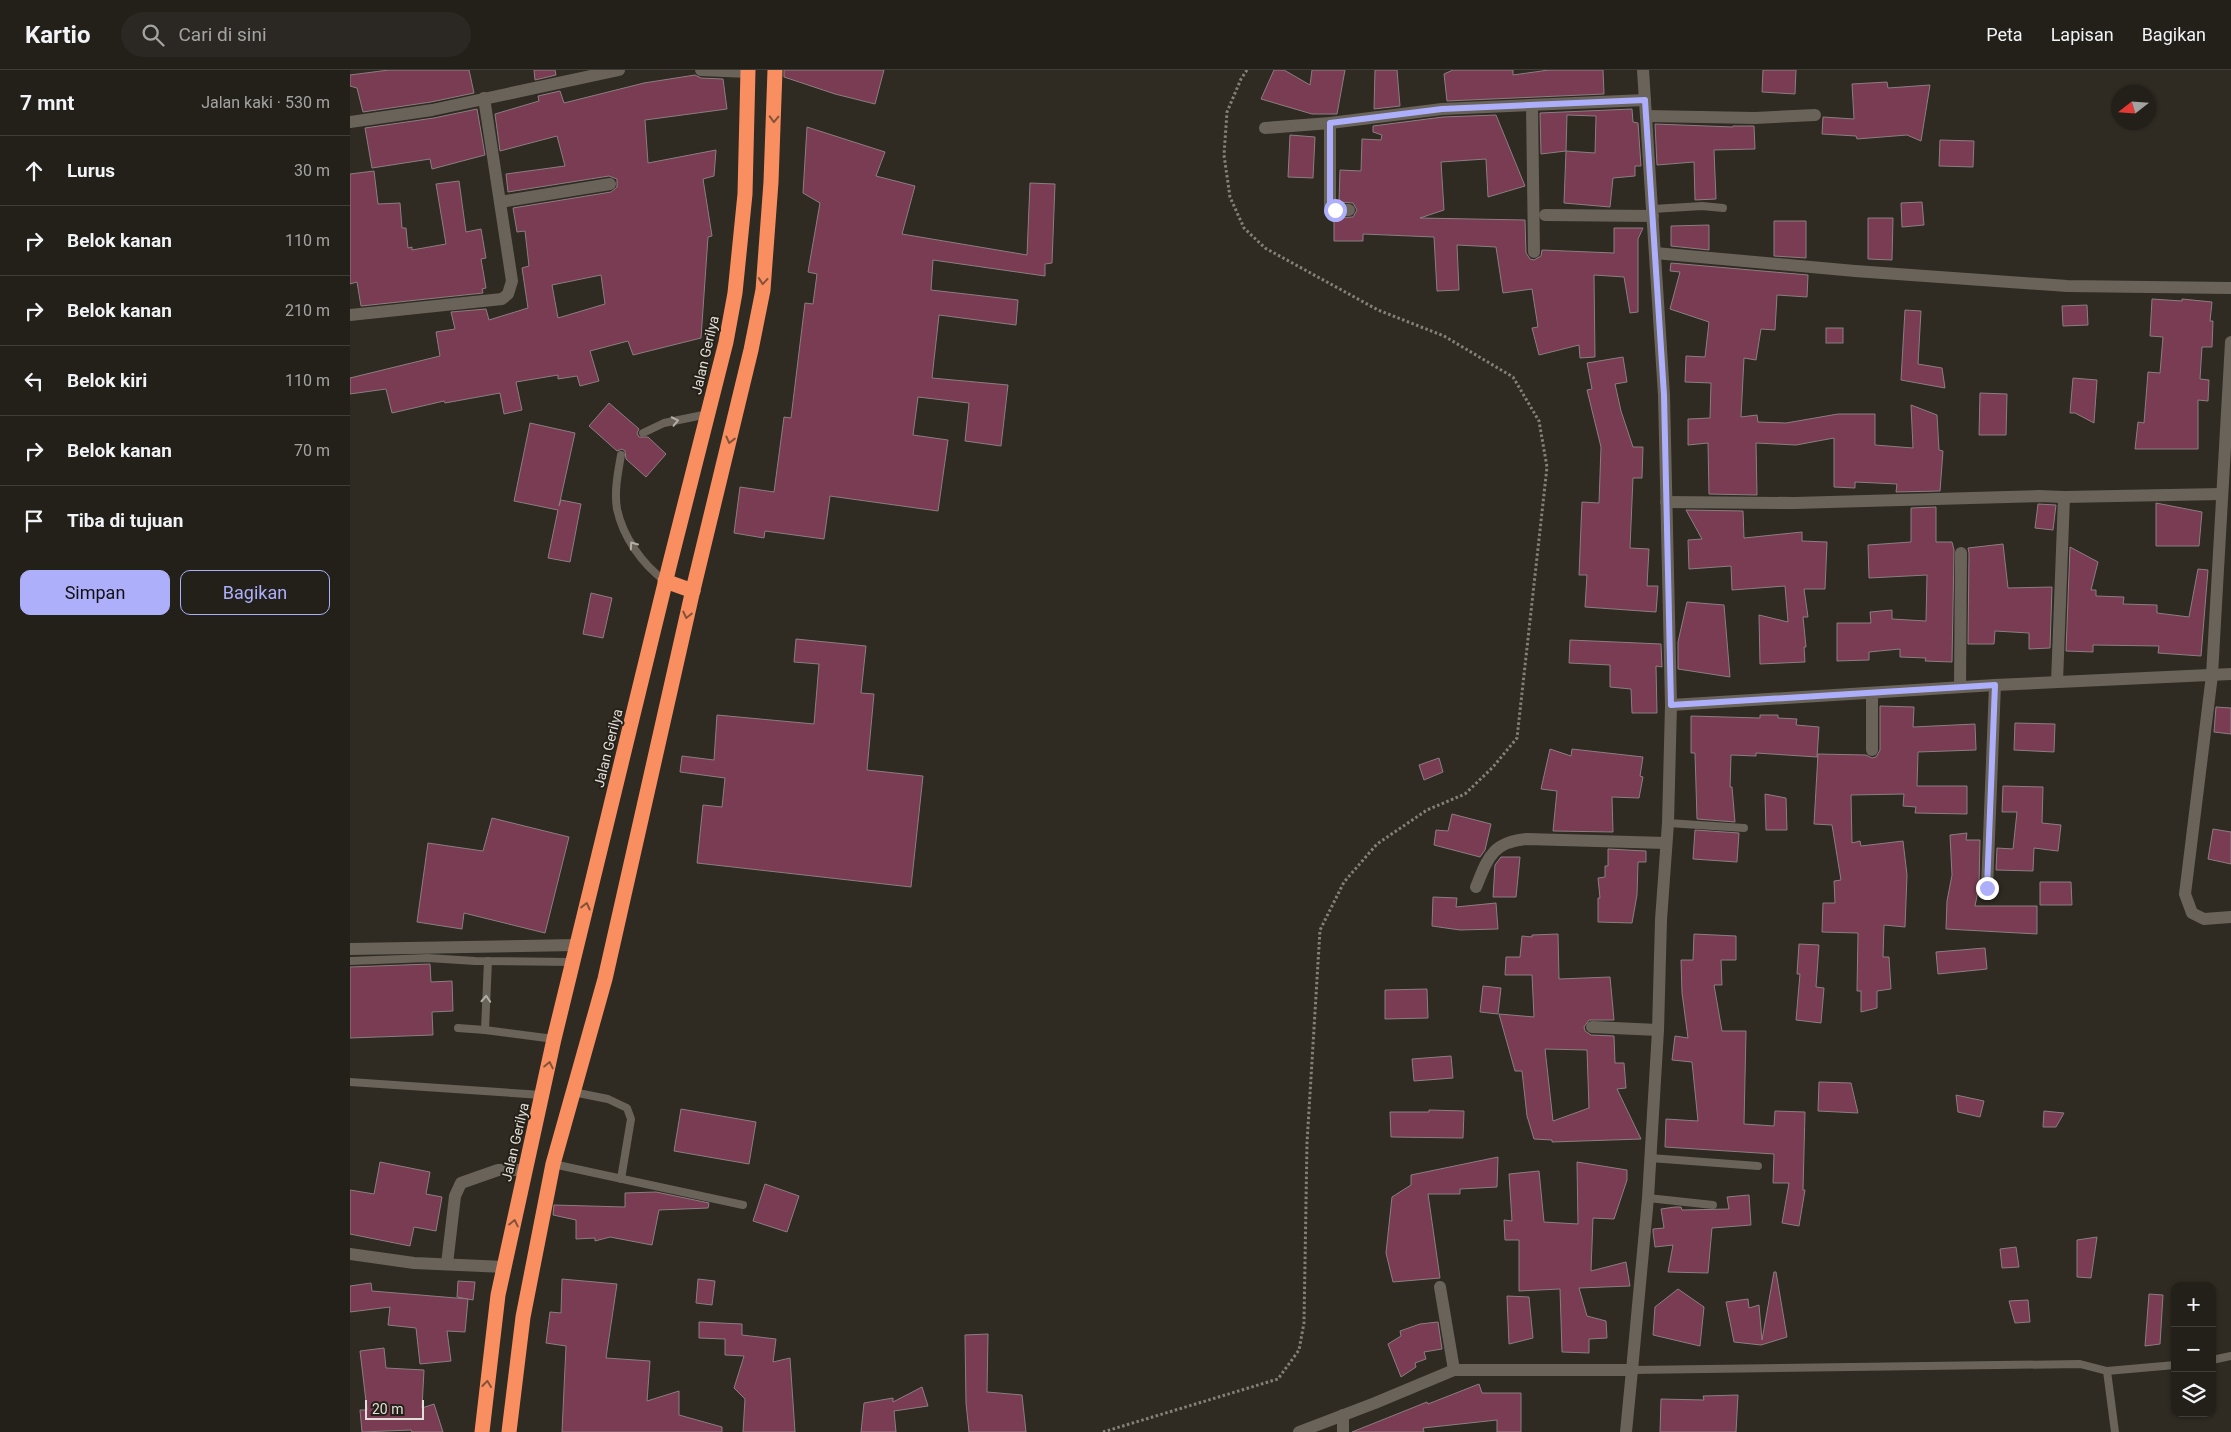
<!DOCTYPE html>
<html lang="id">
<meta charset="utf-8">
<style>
body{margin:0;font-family:Roboto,sans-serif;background:#2b2823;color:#f1f3f6}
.controls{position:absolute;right:15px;bottom:15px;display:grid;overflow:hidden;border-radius:10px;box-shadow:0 1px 4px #0004}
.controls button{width:45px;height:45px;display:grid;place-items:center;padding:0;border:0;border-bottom:1px solid #403e39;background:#23201a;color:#f1f3f6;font:25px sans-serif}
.compass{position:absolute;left:1761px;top:15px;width:45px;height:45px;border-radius:50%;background:#23201a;box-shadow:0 1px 4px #0004;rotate:253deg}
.scale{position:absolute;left:15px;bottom:12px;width:59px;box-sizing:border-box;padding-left:5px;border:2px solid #e2ded9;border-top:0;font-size:14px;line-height:18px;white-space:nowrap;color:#e2ded9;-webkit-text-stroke:4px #252018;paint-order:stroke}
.stop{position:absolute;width:15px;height:15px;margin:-11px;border:4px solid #adaffb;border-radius:50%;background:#fff}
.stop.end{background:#adaffb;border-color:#fff;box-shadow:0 1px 5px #0008}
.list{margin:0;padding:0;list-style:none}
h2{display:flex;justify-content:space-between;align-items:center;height:65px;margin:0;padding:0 20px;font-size:21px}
h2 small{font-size:16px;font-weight:400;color:#a3a3a2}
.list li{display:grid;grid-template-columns:32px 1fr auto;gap:15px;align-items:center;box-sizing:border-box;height:70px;padding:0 20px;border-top:1px solid #403e39}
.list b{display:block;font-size:19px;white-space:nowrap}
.list em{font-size:16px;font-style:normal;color:#a3a3a2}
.actions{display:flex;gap:10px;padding:15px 20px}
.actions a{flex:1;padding:11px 0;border:1px solid #adaffb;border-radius:10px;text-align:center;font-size:18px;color:#adaffb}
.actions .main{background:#adaffb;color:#111}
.icon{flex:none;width:28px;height:28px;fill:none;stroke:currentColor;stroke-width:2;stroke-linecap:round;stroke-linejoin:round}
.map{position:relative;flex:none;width:1881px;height:1362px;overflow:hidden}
header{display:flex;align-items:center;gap:30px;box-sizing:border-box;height:70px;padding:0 25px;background:#23201a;border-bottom:1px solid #403e39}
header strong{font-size:24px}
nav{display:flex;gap:28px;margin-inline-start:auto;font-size:18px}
.search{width:350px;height:45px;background:#2b2823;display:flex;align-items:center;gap:12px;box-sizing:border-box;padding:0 18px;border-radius:28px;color:#a3a3a2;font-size:19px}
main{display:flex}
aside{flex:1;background:#23201a}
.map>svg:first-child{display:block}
</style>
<header>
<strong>Kartio</strong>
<div class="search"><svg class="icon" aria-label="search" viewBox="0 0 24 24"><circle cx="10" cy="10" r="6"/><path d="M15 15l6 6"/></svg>Cari di sini</div>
<nav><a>Peta</a><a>Lapisan</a><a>Bagikan</a></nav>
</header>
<main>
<aside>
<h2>7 mnt<small>Jalan kaki · 530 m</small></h2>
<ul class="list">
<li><svg class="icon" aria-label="ahead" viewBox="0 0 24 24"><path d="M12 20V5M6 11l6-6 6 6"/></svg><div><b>Lurus</b></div><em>30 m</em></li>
<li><svg class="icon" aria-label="right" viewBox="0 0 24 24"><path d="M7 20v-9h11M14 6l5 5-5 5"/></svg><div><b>Belok kanan</b></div><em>110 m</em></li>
<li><svg class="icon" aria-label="right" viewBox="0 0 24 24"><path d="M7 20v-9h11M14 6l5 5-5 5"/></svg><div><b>Belok kanan</b></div><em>210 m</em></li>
<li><svg class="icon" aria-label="left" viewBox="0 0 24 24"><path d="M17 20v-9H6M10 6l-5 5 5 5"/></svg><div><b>Belok kiri</b></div><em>110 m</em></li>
<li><svg class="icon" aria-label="right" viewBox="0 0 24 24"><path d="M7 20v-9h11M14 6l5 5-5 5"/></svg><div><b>Belok kanan</b></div><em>70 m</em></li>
<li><svg class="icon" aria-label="arrive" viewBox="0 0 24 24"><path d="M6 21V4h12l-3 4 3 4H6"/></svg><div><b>Tiba di tujuan</b></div></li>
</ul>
<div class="actions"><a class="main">Simpan</a><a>Bagikan</a></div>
</aside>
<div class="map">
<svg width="1881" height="1362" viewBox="0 0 1881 1362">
<rect width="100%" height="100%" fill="#2f2a22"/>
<!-- building -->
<g fill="#7a3c52" stroke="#8a7e81" fill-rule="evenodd">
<path d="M39,0H119L124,23L81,32L13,42L7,18L0,16V5Z"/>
<path d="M184,0H205L206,5L185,10Z"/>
<path d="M434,0H534L525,34L485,24L434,7Z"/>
<path d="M924,0H934L960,15L962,0H995L987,44H962L911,29Z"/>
<path d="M1025,0H1047L1050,36L1024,39Z"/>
<path d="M1103,0H1163V5L1199,0H1253L1254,24L1097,31L1094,4Z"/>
<path d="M1413,0H1446L1445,24L1412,22Z"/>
<path d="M345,5L351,8L373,9L377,39L295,50L298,93L366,80L364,106L353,109L362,166L358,167L351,268L283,285L278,271L240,281L249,311L230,316L227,306L208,309V305L166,312L172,340L154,344L150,323L95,333L94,331L42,343L36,319L0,324V308L90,286L86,262L105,259L101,242L136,239L139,250L178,238L172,198L179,196L175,161L167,162L163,138L261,122L267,117V109L259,106L158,122L156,104L215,96L207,66L150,81L145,44L189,31L188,26L210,21L214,33L294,13ZM251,205L255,234L208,248L202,215Z"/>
<path d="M1537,12L1538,18L1580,15L1571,71L1557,65L1507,69L1506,66L1472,64L1473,47L1504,49L1502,14Z"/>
<path d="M127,39L135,85L82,99L80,89L22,98L15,58L84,48Z"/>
<path d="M1282,39L1283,52L1288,53L1291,96H1285V106L1263,108L1260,137L1214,133L1216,81L1191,84L1190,43ZM1217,45L1246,46L1245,83L1216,81Z"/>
<path d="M1146,45L1175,116L1138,127L1136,89L1091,92L1094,140L1070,148L1175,150L1176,183L1180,189L1184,190L1191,186L1192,180L1264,183V158H1293L1288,169V242L1280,243L1274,207L1244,205L1245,287L1230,288L1229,275L1189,285L1182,258L1188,257L1182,219L1153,223L1146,177L1107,175L1109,220L1087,221L1084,167L1013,164V171H984V148L1003,147L1007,140L1003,133L989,132L990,100L1011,101L1012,69L1031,70L1032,65L1023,62V56L1093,47Z"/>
<path d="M1305,54L1383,57V56H1404L1405,79L1364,80L1366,129L1345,130L1344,92L1307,95Z"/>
<path d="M457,57L535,82L526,106L565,116L552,164L677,185L680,113L705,114L702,193L695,194V206L583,190L581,220L668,230L666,255L589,245L582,308L658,315L651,376L615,371L619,333L568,327L563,365L598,370L588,441L480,426L474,469L415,461L414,468L384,463L390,417L424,422L434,347L441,348L455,233L463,234L467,204L458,202L470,133L453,123Z"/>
<path d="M940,65L965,67L963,108L938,107Z"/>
<path d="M1590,70L1624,71L1623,97L1589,96Z"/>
<path d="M24,101L28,134L50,133L52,158H56L58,178L62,177V180L96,174L86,114L109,111L116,162L131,159L136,188L131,189L136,218L132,219L133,223L11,236L7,212L0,214V104Z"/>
<path d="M1572,132L1574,155L1552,157L1551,133Z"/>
<path d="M1518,148H1543L1542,190L1518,189Z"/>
<path d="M1424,151H1456V188L1424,186Z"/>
<path d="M1359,155V180L1321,176V156Z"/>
<path d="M1321,193L1458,205L1457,227L1427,225L1425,260L1411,259L1406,290L1394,288L1391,347L1407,345L1408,352L1436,353L1488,344H1525V375L1563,378L1561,335L1587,345L1589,380L1593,381L1590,421L1546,422L1547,414L1505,412V418L1484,417V368L1446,375L1406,373L1407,425L1359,424L1358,373L1338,375V349L1360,348L1361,313L1335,312L1336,286L1355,287L1359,252L1320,239L1330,202L1320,201Z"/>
<path d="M1802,229L1832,231V229L1862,232L1860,251H1863L1862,277H1852L1850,309L1859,310L1858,331L1848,330V379H1785L1788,352L1794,353L1798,302L1810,303L1813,267L1800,266Z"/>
<path d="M1737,235L1738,255L1713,256L1712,236Z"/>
<path d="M1555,240L1571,241L1568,294L1592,298L1595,318L1551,310Z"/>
<rect x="1476" y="258" width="17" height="15"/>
<path d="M1273,287L1277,312L1265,314L1271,341L1283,377H1293L1292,408H1283L1280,478L1299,479L1297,516H1308L1306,542L1235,537L1237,505H1229L1232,432L1249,433L1251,377L1237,320L1242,319L1237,293Z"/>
<path d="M1723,308L1747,310L1744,353L1725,343H1720Z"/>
<path d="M1630,323L1657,324L1656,365H1629Z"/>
<path d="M259,333L289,359L287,363L289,367H298L316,384L296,407L276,389L275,381L272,379L267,381L239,356Z"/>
<path d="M180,353L225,363L209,436L211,430L231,434L220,492L198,488L208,440L164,431Z"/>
<path d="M1806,433L1852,442L1849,476H1806Z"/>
<path d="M1688,434L1706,435L1703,460L1685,458Z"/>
<path d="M1586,437V472H1602L1604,480L1602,592L1575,591L1576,588L1550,587V579L1519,582V590L1487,591V553H1521L1520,542L1542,540V549L1576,551L1577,505L1519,508L1518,475L1561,472V438Z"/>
<path d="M1336,440L1393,441L1394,468L1452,462V471L1477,472L1475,519H1454L1458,547H1453L1456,577H1454L1455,592L1410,594L1409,545L1438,552L1435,516L1382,520L1381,496L1339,499L1338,470L1352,469Z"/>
<path d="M1653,474L1658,518L1702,517L1700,578L1679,579V563L1645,561L1644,574H1618L1619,483L1618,478Z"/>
<path d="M1720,477L1748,492L1741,520H1746V526L1774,527L1773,534L1807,535V543L1839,547L1848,499L1858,500L1851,586L1808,583L1809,576L1743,575V582L1716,581Z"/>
<path d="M241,523L262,528L253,568L233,564Z"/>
<path d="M1337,532L1374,535L1380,607L1328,599V572Z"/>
<path d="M446,569L516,576L511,623L524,624L517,700L573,706L561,817L347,793L353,735L372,737L375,708L330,702L332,686L364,690L367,645L464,654L469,594L444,592Z"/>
<path d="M1220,570L1311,574L1312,597L1306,596L1307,643H1282L1281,619L1260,617V595L1219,593Z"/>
<path d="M1530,636L1564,637L1563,657L1625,654L1626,680L1568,682L1567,716H1617V744L1565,743L1566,737L1553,736L1554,724L1501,725L1502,773L1510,771L1511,776L1553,771L1557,805L1555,857L1534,855L1533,887H1539L1541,919L1527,921V938L1511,942V921H1507L1508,863L1472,862L1473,833H1485L1484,811L1491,810L1482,755L1464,754L1468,684L1516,685L1522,688L1526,687L1530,680Z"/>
<path d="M1866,637L1881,638V664L1864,662Z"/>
<path d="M1410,645H1428V648L1447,649L1446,655L1469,657L1467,687L1406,683V686L1381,685L1380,717H1382L1385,752L1347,749L1345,683H1341V646L1410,648Z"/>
<path d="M1665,653L1705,654L1704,682L1664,680Z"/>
<path d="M1200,679L1221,686L1222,679L1293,687L1290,706L1293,707L1289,728L1262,727L1263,762L1203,761L1207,721L1191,719Z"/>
<path d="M1089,688L1093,702L1074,710L1069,695Z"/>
<path d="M1653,716L1693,717L1692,753L1711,755L1708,781L1684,778L1683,801L1646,800L1647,778L1663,779L1667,742H1652Z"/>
<path d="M1415,724L1436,728L1437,760H1416Z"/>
<path d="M1102,744L1141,754L1135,780L1130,787L1084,775L1086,760L1098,761Z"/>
<path d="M142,748L219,767L195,863L114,843L112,859L67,852L78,773L133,781Z"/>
<path d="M1863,759L1881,762V794L1858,789Z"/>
<path d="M1345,760L1389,763L1387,792L1343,789Z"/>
<path d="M1617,763L1616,770H1630L1629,816L1625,836H1687V864L1596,859L1597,831L1602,805L1600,765Z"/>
<path d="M1258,779L1296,781V792H1288L1287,825L1282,853L1248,852V828H1250L1248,808L1255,807V796H1258Z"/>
<path d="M1151,787H1170L1166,827H1143L1145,795Z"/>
<path d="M1690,812H1721L1722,835H1690Z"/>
<path d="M1083,827L1107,828L1106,837L1146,833L1148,859L1110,860L1082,856Z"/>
<path d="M1208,864L1209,909L1260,907L1264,950H1239L1234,957L1235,961L1241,965L1264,966L1265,993H1274L1276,1018L1267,1019L1291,1069L1202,1072V1070L1184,1069L1177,1046L1172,1001H1165L1149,944L1184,947L1182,905H1155L1156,887H1170L1172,866L1182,867V865ZM1195,979L1237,980L1239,1038L1203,1051Z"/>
<path d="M1344,864L1386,866V890H1371L1372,915H1364L1372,961H1396L1394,1054L1424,1056L1425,1041L1455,1042L1453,1120H1455L1449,1156L1432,1153L1439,1113H1423L1424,1084L1315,1077L1316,1049L1348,1051L1342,992L1322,990L1325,966L1338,968L1332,923L1331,890H1343Z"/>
<path d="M1449,874L1469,875L1466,917L1474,918L1471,953L1446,950L1450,904H1447Z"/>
<path d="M1635,878L1637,899L1588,904L1586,882Z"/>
<path d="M80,894L81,912L102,911L103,941L82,942L83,965L0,968V897Z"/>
<path d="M1133,916L1151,918L1148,944L1130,942Z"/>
<path d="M1077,919L1078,948L1035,949V920Z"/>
<path d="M1101,986L1103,1008L1064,1011L1062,989Z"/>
<path d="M1469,1012L1501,1013L1508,1043L1468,1041Z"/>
<path d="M1606,1025L1634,1031L1630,1047L1608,1042Z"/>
<path d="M331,1039L406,1052L399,1094L324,1081Z"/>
<path d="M1079,1040L1114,1041L1113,1068L1041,1067L1040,1042H1079Z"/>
<path d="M1694,1041L1714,1043L1706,1057H1693Z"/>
<path d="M1148,1087L1147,1117L1110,1119V1124H1078L1090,1208L1043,1212L1036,1183L1042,1127L1061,1115V1105Z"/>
<path d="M30,1092L80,1102L76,1124L92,1127L86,1161L64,1157L60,1176L0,1164V1120L24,1124Z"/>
<path d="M1227,1092L1277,1100V1110L1264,1149L1243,1148L1241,1201L1276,1192L1280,1216L1229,1218L1237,1246L1256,1251L1257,1268L1239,1269V1283L1212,1282L1210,1219L1169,1221V1170H1155L1154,1150L1162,1151L1159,1104L1189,1101L1194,1152L1228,1154Z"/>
<path d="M415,1114L449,1126L437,1162L403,1151Z"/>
<path d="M306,1122L359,1133L358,1138L309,1140L302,1175L260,1167L245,1171V1168L226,1169V1150L203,1145L204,1135L275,1137V1123Z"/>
<path d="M1399,1125L1401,1155L1362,1158L1358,1203L1318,1202L1323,1175L1305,1177L1303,1162V1159L1314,1158L1311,1139L1325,1137H1331L1332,1140L1379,1139L1377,1127Z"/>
<path d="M1747,1167L1741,1208L1727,1207V1170Z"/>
<path d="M1666,1177L1669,1197L1652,1198L1650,1179Z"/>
<path d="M1424,1202H1426L1437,1267L1411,1275L1384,1272L1376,1232L1398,1229L1399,1238L1409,1235L1412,1270Z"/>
<path d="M212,1209L267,1214L256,1288L300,1291L297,1331L329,1321V1345L372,1357V1362H212L216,1276L196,1273L200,1242L211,1243Z"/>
<path d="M348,1209L365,1211L362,1235L346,1233Z"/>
<path d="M108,1211L125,1212L123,1230L107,1227Z"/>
<path d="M21,1213L22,1221L118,1229L115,1262L97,1261L101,1291L70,1294L66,1258L38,1255L40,1237L0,1242V1216Z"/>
<path d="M1328,1219L1354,1237L1350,1276L1303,1265L1305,1237Z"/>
<path d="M1799,1224L1813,1225L1810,1274L1795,1276Z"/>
<path d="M1157,1226L1179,1227L1183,1268L1159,1274Z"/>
<path d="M1678,1230L1680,1252L1665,1253L1659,1231Z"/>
<path d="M349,1252L392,1254V1265L426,1269L423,1292L440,1288L445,1362H393L395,1329L384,1318L394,1286L375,1285V1269L349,1268Z"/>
<path d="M1088,1252L1092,1279L1074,1282L1076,1289L1065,1293L1066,1297L1051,1307L1038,1274L1051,1266L1050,1261L1070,1254Z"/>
<path d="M638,1264L637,1322L672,1325L676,1362H619L616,1333L615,1265Z"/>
<path d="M34,1278L36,1298L74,1300L72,1338L84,1334L93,1362H62L61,1360L12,1362L10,1340H17L10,1281Z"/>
<path d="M1129,1314L1132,1323H1171V1362H1147V1350L1073,1358L1074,1362H1002L1077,1332L1078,1334Z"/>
<path d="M572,1317L578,1336L544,1341L546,1362H511L514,1333L543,1328V1332Z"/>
<path d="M1388,1325L1386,1362H1310L1311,1329L1354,1330L1353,1326Z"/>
</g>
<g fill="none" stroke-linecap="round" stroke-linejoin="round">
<!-- path -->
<path stroke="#858079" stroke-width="3" stroke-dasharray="2.5 2.5" stroke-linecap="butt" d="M753,1362L928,1309L949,1280L954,1253L957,1073L970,860L994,812L1027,774L1077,740L1115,724L1143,697L1167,668L1197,397L1189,351L1163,307L1094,266L1028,240L915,178L894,158L880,127L874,85L877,42L891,9L897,0"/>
<!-- lane -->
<g stroke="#69635a" stroke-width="8">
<path d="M1303,139L1352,136L1373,138"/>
<path d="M293,363L314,353L358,344"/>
<path d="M271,385C268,402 264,422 267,439C273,467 292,494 315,511"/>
<path d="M1318,753L1394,758"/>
<path d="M0,891L78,888L125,891L222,892"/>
<path d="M138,891L135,960L204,969"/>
<path d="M108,958L135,960"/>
<path d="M0,1012L192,1025"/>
<path d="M223,1022L258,1029L277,1038L281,1049L271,1109"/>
<path d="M1300,1088L1408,1096"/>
<path d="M203,1094L393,1135"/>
<path d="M1298,1128L1363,1135"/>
<path d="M1862,1290L1881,1286"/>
<path d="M1282,1300L1730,1294L1757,1301L1765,1362"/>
<path d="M1757,1301L1825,1295"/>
</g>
<!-- street -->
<g stroke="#69635a" stroke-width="12">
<path d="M351,0L398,2"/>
<path d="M1182,35L1184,182"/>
<path d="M1296,46L1405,48L1465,45"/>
<path d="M0,52L82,40L269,0"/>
<path d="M980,53V135L985,140H999"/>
<path d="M915,58L980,53L1092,39L1295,30"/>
<path d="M150,132L260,114"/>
<path d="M1195,145L1303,146"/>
<path d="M1305,183L1505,201L1717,216L1881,218"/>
<path d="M0,245L152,229L158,224L162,211L134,28"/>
<path d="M1881,272L1862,605L1835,824L1842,843L1854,849L1881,847"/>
<path d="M1316,432L1444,433L1689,426L1714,427L1871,424"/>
<path d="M1707,612L1714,427"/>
<path d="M1610,617L1611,483"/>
<path d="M1522,623V680"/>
<path d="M1321,635L1645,615L1881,604"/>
<path d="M1126,817C1138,788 1142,772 1177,769L1316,773"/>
<path d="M1637,818L1645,615"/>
<path d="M0,879L226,875"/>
<path d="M1242,957L1308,960"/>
<path d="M0,1184L64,1193L155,1197"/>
<path d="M97,1194L105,1126L111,1113L148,1100H175"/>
<path d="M1090,1217L1104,1300"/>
<path d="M949,1362L1025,1333L1104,1300H1282L1298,1128L1308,960L1311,850L1318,753L1321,635L1314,325L1293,0"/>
<path d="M993,1362V1345"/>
<path d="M1276,1362L1282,1300"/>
</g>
<!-- highway -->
<g stroke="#f98f61" stroke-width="15">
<path d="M315,511L343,521"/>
<path d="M132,1362L148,1225L204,969L319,497L376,272L385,223L395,124L398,0"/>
<path d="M159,1362L173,1247L203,1094L255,909L342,524L401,280L413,220L421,112L425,0"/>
</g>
</g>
<!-- one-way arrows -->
<defs><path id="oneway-chevron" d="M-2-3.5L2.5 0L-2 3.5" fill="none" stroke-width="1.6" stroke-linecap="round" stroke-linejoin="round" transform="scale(1.25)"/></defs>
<g stroke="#845239">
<use href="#oneway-chevron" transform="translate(424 49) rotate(92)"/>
<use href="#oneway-chevron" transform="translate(413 211) rotate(95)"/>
<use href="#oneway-chevron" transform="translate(380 370) rotate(104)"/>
<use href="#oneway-chevron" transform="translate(337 545) rotate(103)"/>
<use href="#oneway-chevron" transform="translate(236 836) rotate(-76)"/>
<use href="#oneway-chevron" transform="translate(199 995) rotate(-78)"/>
<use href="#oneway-chevron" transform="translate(164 1153) rotate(-78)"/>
<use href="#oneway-chevron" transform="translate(137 1314) rotate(-83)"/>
</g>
<g stroke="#b2ada6">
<use href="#oneway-chevron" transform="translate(325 351) rotate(-12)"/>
<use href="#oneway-chevron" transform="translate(283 475) rotate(-125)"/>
<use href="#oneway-chevron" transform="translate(136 929) rotate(-87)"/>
</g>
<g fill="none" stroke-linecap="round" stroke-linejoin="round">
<!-- route -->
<path stroke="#adaffb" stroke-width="6" d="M985,140L980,135V53L1092,39L1295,30L1314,325L1321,635L1645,615L1637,818"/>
</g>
<g text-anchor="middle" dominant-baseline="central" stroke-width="4" stroke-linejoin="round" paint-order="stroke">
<!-- street labels -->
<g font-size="14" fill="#e2ded9" stroke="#252018">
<text transform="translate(355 285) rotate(-77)">Jalan Gerilya</text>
<text transform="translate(258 678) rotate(-76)">Jalan Gerilya</text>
<text transform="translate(165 1072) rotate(-77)">Jalan Gerilya</text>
</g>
</g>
</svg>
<div class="controls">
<button>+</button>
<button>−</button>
<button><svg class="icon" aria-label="layers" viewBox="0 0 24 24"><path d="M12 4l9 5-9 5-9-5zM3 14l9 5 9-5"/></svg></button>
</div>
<svg class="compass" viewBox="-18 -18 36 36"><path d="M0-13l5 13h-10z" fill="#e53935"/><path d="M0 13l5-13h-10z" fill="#a3a3a2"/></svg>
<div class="scale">20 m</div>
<div class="stop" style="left:985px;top:140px"></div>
<div class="stop end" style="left:1637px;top:818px"></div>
</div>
</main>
